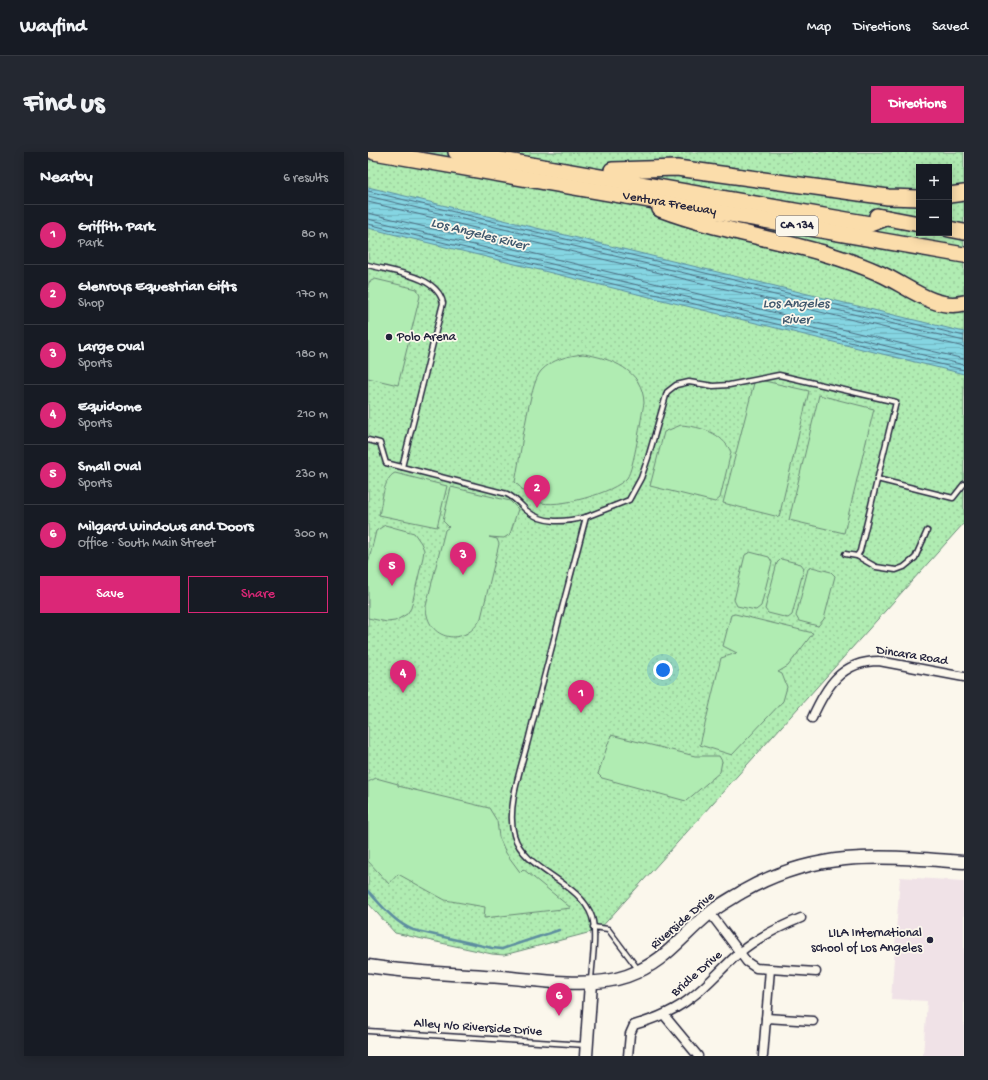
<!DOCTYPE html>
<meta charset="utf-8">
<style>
body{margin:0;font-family:"Gochi Hand",sans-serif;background:#242831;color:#f1f3f6}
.controls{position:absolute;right:12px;top:12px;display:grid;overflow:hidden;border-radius:0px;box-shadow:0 2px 10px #0003}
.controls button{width:36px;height:36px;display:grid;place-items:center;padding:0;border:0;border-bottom:1px solid #363941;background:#171b24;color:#f1f3f6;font:20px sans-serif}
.you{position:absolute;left:295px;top:518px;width:14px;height:14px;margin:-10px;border:3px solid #fff;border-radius:50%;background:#1a73e8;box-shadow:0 0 0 6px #1a73e833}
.badge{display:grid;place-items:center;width:26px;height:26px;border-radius:50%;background:#db2777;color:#fff;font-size:13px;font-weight:700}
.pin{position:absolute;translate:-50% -33px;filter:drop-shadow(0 1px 2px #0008)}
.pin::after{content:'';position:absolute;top:21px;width:14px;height:12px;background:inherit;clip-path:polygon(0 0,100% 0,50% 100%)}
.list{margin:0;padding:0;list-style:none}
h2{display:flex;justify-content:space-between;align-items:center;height:52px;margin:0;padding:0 16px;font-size:17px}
h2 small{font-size:13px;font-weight:400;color:#9ea1a6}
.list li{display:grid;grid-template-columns:26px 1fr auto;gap:12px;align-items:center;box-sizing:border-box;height:60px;padding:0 16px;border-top:1px solid #363941}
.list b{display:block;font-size:15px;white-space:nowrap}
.list p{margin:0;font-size:13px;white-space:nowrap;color:#9ea1a6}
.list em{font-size:13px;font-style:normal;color:#9ea1a6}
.actions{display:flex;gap:8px;padding:12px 16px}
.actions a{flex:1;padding:9px 0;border:1px solid #db2777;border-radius:0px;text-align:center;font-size:14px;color:#db2777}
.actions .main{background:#db2777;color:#fff}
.map{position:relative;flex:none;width:596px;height:904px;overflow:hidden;border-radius:0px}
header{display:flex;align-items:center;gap:24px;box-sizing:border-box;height:56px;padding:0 20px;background:#171b24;border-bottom:1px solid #363941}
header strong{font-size:19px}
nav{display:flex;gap:22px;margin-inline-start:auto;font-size:14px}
.intro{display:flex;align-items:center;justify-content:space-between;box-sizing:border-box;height:96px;padding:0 24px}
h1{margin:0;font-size:28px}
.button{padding:10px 18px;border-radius:0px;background:#db2777;color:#fff;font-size:14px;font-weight:700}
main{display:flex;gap:24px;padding:0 24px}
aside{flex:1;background:#171b24;border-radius:0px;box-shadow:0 2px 10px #0003}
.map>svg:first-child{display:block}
</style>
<header>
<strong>Wayfind</strong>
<nav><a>Map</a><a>Directions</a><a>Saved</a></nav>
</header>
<div class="intro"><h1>Find us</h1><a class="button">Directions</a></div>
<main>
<aside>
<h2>Nearby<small>6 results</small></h2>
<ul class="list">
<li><span class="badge">1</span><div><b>Griffith Park</b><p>Park</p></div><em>80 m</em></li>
<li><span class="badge">2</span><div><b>Glenroys Equestrian Gifts</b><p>Shop</p></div><em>170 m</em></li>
<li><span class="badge">3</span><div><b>Large Oval</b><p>Sports</p></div><em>180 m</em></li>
<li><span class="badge">4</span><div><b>Equidome</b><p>Sports</p></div><em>210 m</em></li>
<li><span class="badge">5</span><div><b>Small Oval</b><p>Sports</p></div><em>230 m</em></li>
<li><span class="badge">6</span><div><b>Milgard Windows and Doors</b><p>Office · South Main Street</p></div><em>300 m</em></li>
</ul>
<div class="actions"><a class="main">Save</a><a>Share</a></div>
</aside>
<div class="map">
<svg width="596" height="904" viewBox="0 0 596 904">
<defs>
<pattern id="park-dots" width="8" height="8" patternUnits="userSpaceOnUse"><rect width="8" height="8" fill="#b0ecb2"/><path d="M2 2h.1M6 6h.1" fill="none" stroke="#97ca9a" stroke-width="1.8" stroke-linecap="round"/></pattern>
<pattern id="water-rules" width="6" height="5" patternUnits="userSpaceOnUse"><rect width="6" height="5" fill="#85d5e2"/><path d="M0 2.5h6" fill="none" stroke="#73b7c3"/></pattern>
</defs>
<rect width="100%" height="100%" fill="#fbf7ec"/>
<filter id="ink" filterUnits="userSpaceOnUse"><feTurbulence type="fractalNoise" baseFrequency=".025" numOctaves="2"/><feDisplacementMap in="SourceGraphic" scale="8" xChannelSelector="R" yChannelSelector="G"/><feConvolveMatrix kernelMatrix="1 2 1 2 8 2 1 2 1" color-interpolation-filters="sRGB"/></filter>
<g filter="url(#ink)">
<!-- built -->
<path fill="#f0e2e7" d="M532,725L596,729V904H555L559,849L523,847Z"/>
<!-- park -->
<path fill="url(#park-dots)" stroke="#698776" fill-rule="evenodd" d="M0,0H596V371L231,778L136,803L124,802L27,781L0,751ZM551,15H581V81H551Z"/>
<!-- pitch -->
<g fill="#b0ecb2" stroke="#698776">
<path d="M7,127L49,137L52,144L30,233L0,226V134L1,130Z"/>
<path d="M215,202C243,206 275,218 276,251C273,266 266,316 259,326C246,341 188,357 170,350C161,347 154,336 147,330C152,308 161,232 173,219C184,207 200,204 215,202Z"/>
<path d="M392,228L441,239L411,365L355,351L386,231Z"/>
<path d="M451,243L506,257L476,381L421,368Z"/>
<path d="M313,273C334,275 354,281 363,300L352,346L347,350L282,334L296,280Z"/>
<path d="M27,321L79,334L69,375L11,363C14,352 15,326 27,321Z"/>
<path d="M83,335L142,349L150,357L142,382L136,386L121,385L129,387L131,392L113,466C98,496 58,489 58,454L77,378L81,375L75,369Z"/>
<path d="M17,373L46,381L53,391L56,398L55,405L43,456L39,462L27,469L19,470L0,466V412L8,379Z"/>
<path d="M382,400L401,405L404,410L393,454L388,458L369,454L366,448L377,403Z"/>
<path d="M413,407L433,412L436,416L424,463L420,466L400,461L397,457L409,411Z"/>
<path d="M444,415L463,420L467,424L456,467L450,474L431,469L428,464L440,417Z"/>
<path d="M367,462L445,481L420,514L410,520L414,522L419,535L415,549L364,603L332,593L353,506L369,501L355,494L363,463Z"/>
<path d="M243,583L327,604H351L354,609L352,620L318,649L234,626L230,622Z"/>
<path d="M8,626L30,632V634L121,656L129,669L131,685L138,701L152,720L155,717L203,756L116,766L117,755L77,748L30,722L21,732L0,709V630Z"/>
</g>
<!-- water -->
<path fill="url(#water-rules)" stroke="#5d8d9f" d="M0,35L596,180V222L0,76Z"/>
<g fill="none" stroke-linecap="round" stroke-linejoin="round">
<!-- shore -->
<g stroke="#4a6a7e" stroke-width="1">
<path d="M0,39L596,184"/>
<path d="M0,44L596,189"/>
<path d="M0,50L596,195"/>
<path d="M0,61L596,207"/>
<path d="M0,67L596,213"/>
<path d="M0,72L596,218"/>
</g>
<!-- stream -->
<path stroke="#5d8d9f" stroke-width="2.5" d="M0,739C14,754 26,770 45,778L124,796L134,797L191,778"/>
<!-- service casing -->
<g stroke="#22223b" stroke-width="7">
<g id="service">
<path d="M0,113C24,120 69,123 75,151L34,315"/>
<path d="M0,288L12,291L18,311L139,342C147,346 151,351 158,358C175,373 198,370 218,365"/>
<path d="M509,327L585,346L596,332"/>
<path d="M489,404L508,415L528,418L536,415L547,406L559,379"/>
<path d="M225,775L240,777L270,817"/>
<path d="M223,828C224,811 229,782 224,765C212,729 156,719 146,683C138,655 154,613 161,585C179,511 199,438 218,365L261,348L273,326L280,306L299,240L308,233L321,230L345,234L361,233L411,223L528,250L492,399L489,404L477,402"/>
<path d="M0,879L218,893"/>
</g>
</g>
<!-- minor casing -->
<g stroke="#22223b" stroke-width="11">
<g id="minor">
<path d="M444,566C458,535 473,509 511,509L596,525"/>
<path d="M342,761L379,810L388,816L402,817L395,904"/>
<path d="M402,817L448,820"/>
<path d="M296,863L330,904"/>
<path d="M398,866L445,869"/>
<path d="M260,904L262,882L266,873C287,867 307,859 324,845C341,832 355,815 371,801C390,785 411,775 433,766"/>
</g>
</g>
<!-- secondary casing -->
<g stroke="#22223b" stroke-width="15">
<g id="secondary">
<path d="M0,814C44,821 89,822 133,825C172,828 222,837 259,824C298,810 312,785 342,761C351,753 363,747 374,740C449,697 513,704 596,710"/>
<path d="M218,904L223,831"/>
</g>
</g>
<!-- motorway casing -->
<g stroke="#22223b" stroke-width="18">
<g id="motorway">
<path id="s1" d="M6,0L596,103"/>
<path d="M88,0L502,72L518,66"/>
<path d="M244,18L309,16L520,45L551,46"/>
<path d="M581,43L596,41"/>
<path d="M292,57C363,84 443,90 513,122C538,133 567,159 596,151"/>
<path d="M509,64L551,72"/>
<path d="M581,77L596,80"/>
</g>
</g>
<!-- service -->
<use href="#service" stroke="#fbf7ec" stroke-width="4"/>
<!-- minor -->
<use href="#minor" stroke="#fbf7ec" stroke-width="8"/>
<!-- secondary -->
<use href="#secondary" stroke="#fbf7ec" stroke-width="12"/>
<!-- motorway -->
<use href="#motorway" stroke="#fbddab" stroke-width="15"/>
</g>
</g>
<!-- markers -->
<g fill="#22223b" stroke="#fbf7ec" stroke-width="1.5">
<circle cx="21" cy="185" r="4"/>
<circle cx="562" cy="788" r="4"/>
</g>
<g text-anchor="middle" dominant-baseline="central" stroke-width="3.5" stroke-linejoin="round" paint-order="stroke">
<!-- shield labels -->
<rect fill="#fbf7ec" stroke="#636270" stroke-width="1" x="408" y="64" width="42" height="20" rx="3"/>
<g font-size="12" font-weight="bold" fill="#22223b">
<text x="429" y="74">CA 134</text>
</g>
<!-- street labels -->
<g font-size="13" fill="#22223b" stroke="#fbf7ec">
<text stroke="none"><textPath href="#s1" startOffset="300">Ventura Freeway</textPath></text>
<text transform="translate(544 504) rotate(9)">Dincara Road</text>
<text transform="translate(315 769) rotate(-41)">Riverside Drive</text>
<text transform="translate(329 822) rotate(-41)">Bridle Drive</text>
<text transform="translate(110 876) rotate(4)">Alley n/o Riverside Drive</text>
</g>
<!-- poi labels -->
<g font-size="13" fill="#22223b" stroke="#fbf7ec" text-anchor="start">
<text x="29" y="185">Polo Arena</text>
<text x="554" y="781" text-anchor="end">LILA International<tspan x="554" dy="15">school of Los Angeles</tspan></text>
</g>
<!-- water labels -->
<g font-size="14" font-style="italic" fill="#40586d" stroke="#fbf7ec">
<text transform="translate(111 83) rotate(14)">Los Angeles River</text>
<text x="428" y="152">Los Angeles<tspan x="428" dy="16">River</tspan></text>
</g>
</g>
</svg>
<div class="controls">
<button>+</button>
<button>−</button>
</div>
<div class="you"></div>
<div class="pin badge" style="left:213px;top:561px">1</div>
<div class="pin badge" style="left:169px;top:356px">2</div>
<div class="pin badge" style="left:95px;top:423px">3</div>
<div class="pin badge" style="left:35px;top:541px">4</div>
<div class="pin badge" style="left:24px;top:434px">5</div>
<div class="pin badge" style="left:191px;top:864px">6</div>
</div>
</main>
